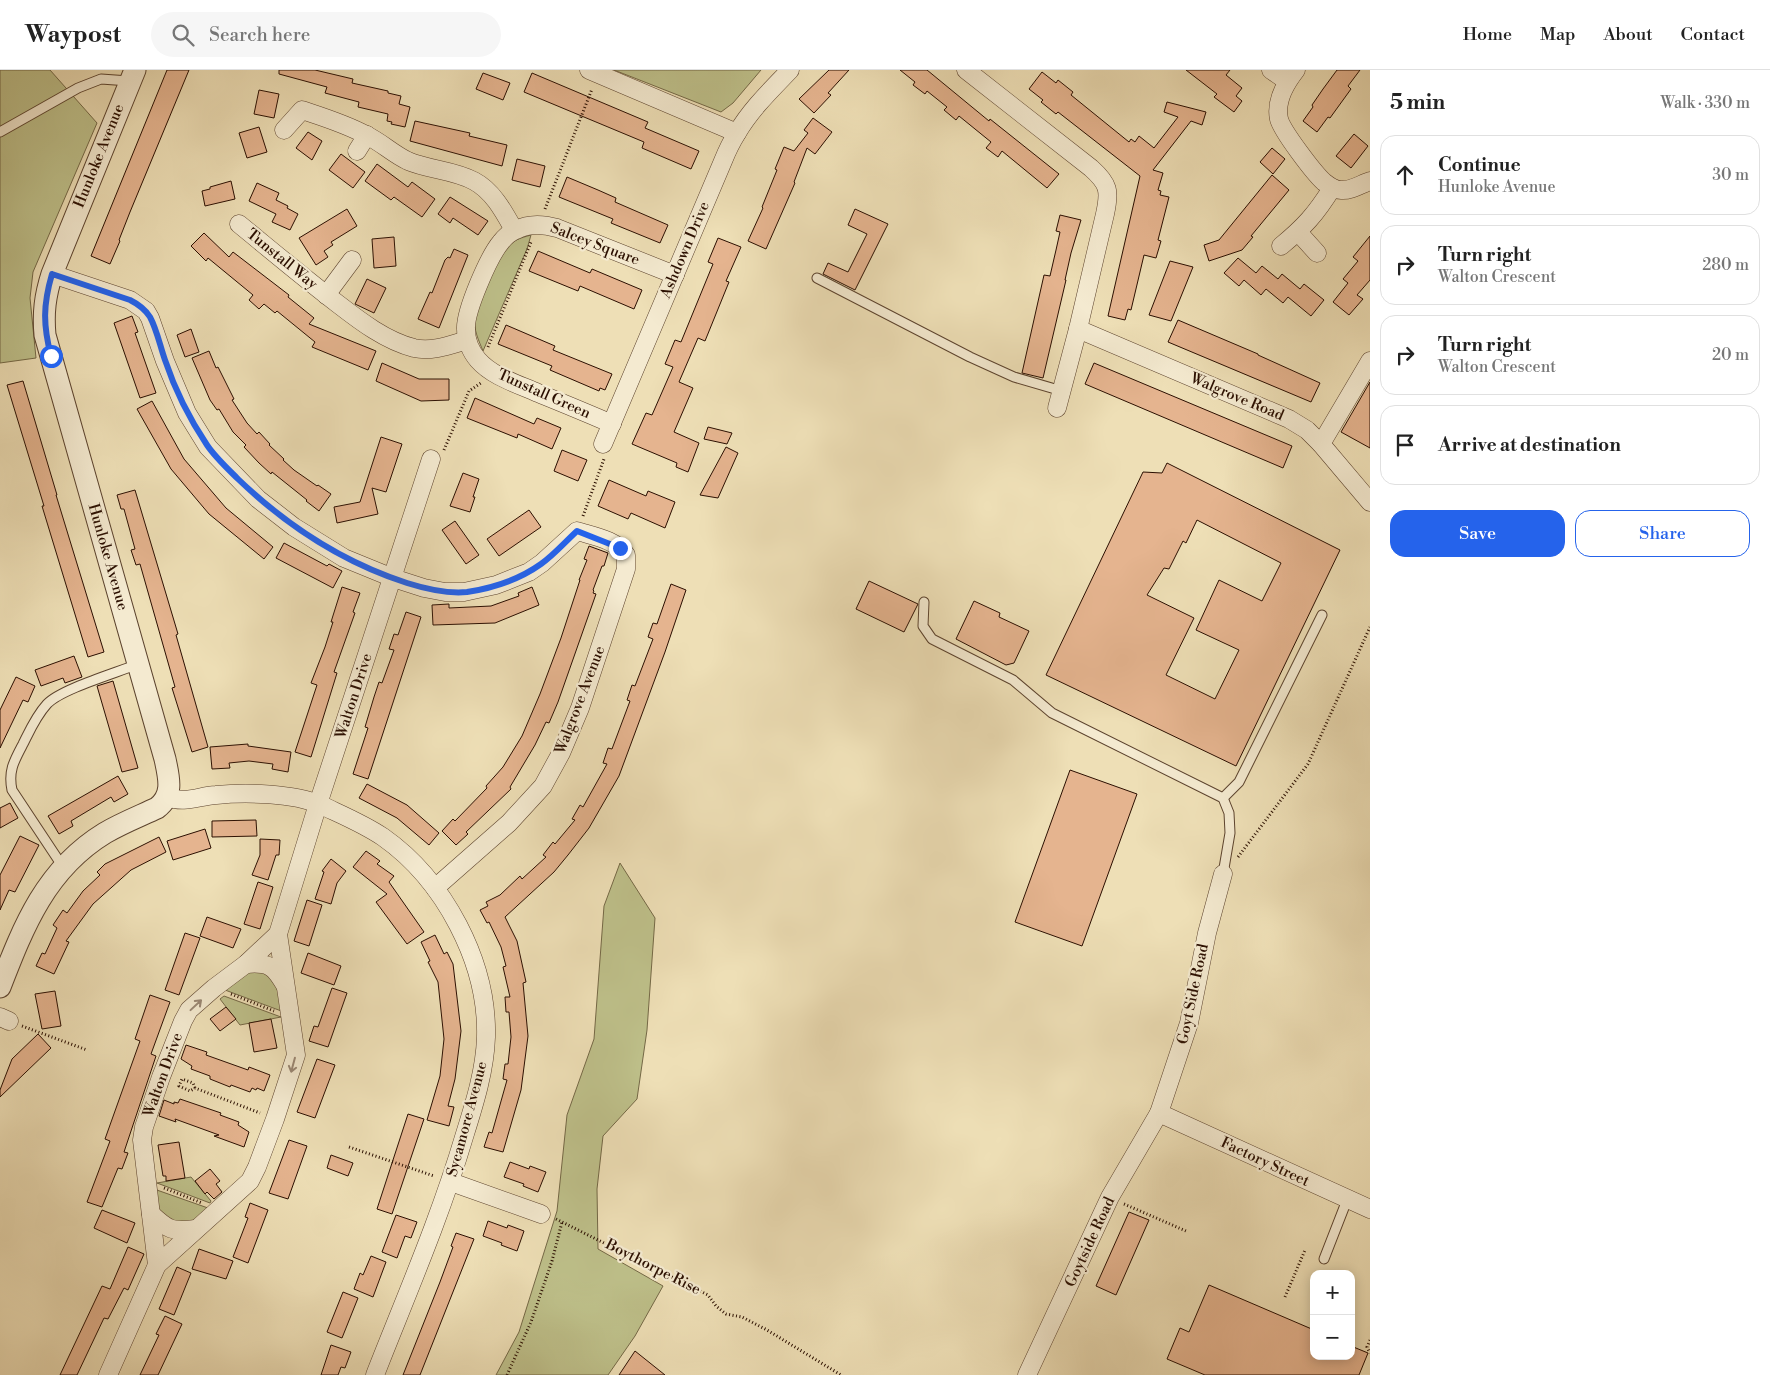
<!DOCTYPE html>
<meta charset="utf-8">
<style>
body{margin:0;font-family:"Libre Bodoni",serif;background:#f6f6f6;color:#222}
.controls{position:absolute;right:15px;bottom:15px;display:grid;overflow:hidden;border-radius:10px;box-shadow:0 2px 12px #0003}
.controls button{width:45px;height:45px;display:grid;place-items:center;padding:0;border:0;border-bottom:1px solid #e0e0e0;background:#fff;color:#222;font:25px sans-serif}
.stop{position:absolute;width:15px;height:15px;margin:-11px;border:4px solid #2563eb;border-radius:50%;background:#fff}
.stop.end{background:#2563eb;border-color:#fff;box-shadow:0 1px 5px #0008}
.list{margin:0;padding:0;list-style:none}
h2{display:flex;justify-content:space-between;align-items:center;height:65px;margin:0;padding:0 20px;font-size:21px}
h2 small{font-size:16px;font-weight:400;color:#767676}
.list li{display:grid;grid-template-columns:32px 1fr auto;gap:15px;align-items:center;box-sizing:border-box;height:80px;margin:0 10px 10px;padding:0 10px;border:1px solid #e0e0e0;border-radius:15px}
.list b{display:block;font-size:19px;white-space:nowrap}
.list p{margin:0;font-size:16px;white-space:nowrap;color:#767676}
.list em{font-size:16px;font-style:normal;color:#767676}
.actions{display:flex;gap:10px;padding:15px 20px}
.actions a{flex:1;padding:11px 0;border:1px solid #2563eb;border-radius:15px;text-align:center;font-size:18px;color:#2563eb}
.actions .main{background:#2563eb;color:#fff}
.icon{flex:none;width:28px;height:28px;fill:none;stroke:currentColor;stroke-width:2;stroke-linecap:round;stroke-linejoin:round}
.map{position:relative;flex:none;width:1370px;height:1305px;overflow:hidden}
header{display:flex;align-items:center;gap:30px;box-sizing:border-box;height:70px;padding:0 25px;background:#fff;border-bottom:1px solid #e0e0e0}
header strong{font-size:24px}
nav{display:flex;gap:28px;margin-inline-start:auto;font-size:18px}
.search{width:350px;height:45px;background:#f6f6f6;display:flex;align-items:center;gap:12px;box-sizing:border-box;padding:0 18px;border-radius:28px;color:#767676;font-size:19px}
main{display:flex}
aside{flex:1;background:#fff}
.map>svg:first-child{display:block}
</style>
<header>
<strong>Waypost</strong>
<div class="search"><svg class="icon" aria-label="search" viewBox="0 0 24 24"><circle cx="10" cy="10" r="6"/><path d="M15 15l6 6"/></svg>Search here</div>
<nav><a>Home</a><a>Map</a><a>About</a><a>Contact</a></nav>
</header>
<main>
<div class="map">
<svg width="1370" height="1305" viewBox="0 0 1370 1305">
<rect width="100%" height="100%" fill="#eedfb6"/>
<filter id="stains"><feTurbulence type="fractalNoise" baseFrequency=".004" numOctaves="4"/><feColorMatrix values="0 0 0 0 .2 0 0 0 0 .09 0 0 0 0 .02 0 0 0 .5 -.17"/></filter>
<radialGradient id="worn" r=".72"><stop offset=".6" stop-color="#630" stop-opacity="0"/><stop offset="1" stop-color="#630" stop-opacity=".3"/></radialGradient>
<!-- green -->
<g fill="#bec08a" stroke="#746846">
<path d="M0,0H50L97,53L33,202L30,228L36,288L0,293Z"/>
<path d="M614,0H761L733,33L721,42Z"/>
<path d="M531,165L527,179L483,281C479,271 473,259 475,248C476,237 497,187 504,179C511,171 520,168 531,165Z"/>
<path d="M620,793L655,848L647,960L637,1029L603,1066L597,1119L598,1179L663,1216L635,1266L608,1305H496L519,1262L557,1141L567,1045L594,969L604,836Z"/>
<path d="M256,899L264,900L278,915L284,942L225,920L247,903Z"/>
<path d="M224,926L281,947L240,955L220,929Z"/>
<path d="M191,1107L211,1131L210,1133L157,1113Z"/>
<path d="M154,1119L208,1138L194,1151L180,1157L160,1143Z"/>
</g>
<!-- building -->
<g fill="#e5b48f" stroke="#2b0f01" fill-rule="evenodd">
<path d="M167,0H189L130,142L119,170L120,171L110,194L91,186Z"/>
<path d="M279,0H315L353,9L352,13L388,21V23L401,26L399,34L410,37L405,57L391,54L392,52L387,51L388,44L358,37L359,32L325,23L327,17L279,4Z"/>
<path d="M829,0H849L828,23L831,25L814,43L799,29Z"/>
<path d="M900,0H927L989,51L990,49L1059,104L1047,118L1002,81L998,87L986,78L991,72L959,46L956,50L944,40L947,37L927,21L925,24L913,15L915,12Z"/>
<path d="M1186,0H1230L1226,5L1242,18L1236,26L1242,31L1234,42L1214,27L1217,24Z"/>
<path d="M1337,0H1360L1348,16L1351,19L1330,48L1328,47L1317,62L1303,51L1313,37L1312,35L1323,19Z"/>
<path d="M1042,2L1056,13L1058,10L1073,22L1071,25L1129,72L1131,69L1135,72L1139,66L1154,78L1178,47L1164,42L1167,32L1206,42L1202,55L1191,51L1153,100L1163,103L1158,120L1161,121L1160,125L1169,127L1158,170L1161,171L1156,188L1144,185L1131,240L1128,239L1125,250L1108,246L1140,106L1058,42L1056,44L1041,32L1043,30L1029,19Z"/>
<path d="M483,3L510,13L503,30L476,19Z"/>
<path d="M532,3L648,52L645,58L699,81L691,99L642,78L644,72L524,22Z"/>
<path d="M259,20L279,24L274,48L254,44Z"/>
<path d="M813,48L832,62L815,84L807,78L794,112L795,113L766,179L748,171L763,138L762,137L777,100L775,99L784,77L794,81L808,63L804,60Z"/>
<path d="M415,51L470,63L469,66L507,75L502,96L410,71Z"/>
<path d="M259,57L267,82L247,88L239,63Z"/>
<path d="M308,62L322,71L312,90L296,78Z"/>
<path d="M1354,64L1368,76L1351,98L1336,86Z"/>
<path d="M1272,78L1285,89L1273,104L1260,92Z"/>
<path d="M341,84L365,102L353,118L329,100Z"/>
<path d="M517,89L545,96L540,117L512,110Z"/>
<path d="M377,94L408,117L412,112L435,129L422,147L394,127L391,130L365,111Z"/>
<path d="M1272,105L1289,120L1251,166L1253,167L1242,180L1209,191L1204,175L1219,170Z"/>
<path d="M567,107L598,120L616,128L615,132L668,155L660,173L611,153L613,149L559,127Z"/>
<path d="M231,111L235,129L205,136L202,121L210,119V117Z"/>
<path d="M257,113L279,123L276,130L288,136L287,138L298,144L290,160L272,152L276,144L249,131Z"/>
<path d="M450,127L488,151L478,165L453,148L450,153L438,144Z"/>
<path d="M347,139L357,156L331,172L333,175L324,181L328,187L316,195L299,168Z"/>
<path d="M855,139L888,154L855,220L823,204L828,193L848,202L867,164L848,155Z"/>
<path d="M1060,145L1081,150L1071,183L1065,210H1066L1043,308L1022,303L1044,205L1050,206L1056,180L1060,162L1056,161Z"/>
<path d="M204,163L229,187L233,182L289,225L288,227L314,248L309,254L376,281L368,300L312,277L315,272L277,241L275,243L264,234L259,239L249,230L253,225L208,188L206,191L191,176Z"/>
<path d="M1370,166V210L1357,225L1363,229L1349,245L1333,232L1348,213L1343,209L1358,191L1353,187Z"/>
<path d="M394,167L396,196L374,198L372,169Z"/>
<path d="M718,168L741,177L726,211L729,212L705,271L698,268L679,312L693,318L674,362L699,373L688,402L676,397L677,393L632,374L646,343L652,345L673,297L665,294L675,270L681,272L713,194L708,192Z"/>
<path d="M454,179L468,185L439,258L418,249L430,222L432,223L445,190L448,187L450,188Z"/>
<path d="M538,181L590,203L592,199L642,220L634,239L580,216L578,221L529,201Z"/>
<path d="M1238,188L1256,203L1262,196L1278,209L1282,204L1300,219L1304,214L1324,230L1311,246L1288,227L1283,233L1266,219L1261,225L1244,210L1239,216L1224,203Z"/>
<path d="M1170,191L1193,197L1171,251L1149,245Z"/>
<path d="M367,209L386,218L374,243L355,234Z"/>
<path d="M132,246L138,262L135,263L156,323L140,328L114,253Z"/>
<path d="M1178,250L1258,284V285L1320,313L1311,332L1168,272Z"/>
<path d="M506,255L555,276L553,280L612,304L605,320L600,318L599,321L550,300L552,296L498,274Z"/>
<path d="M191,259L199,282L185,287L177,265Z"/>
<path d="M209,281L216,298L218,297L234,329L232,330L247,353L257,364L259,362L270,374L269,375L284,389L283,390L294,400L317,416L318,415L331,424L319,441L306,431L307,430L272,402L271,404L259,393L244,377L246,375L233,362L219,339L217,340L210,330L192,288Z"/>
<path d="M382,293L419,309H449V330L421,331L376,311Z"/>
<path d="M1094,293L1292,376L1283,398L1085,314Z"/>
<path d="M23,311L57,425H56L104,582L88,587L42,436H44L7,315Z"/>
<path d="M1370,312V378L1341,362Z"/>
<path d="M475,328L534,354L537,348L561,358L552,379L518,364L517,368L467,348Z"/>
<path d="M152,331L184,389L226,438L273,477L264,489L209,444L171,399L137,339Z"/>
<path d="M708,357L732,363L727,374L704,369Z"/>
<path d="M381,367L402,374L386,422L372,418L378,444L337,453L334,437L360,432Z"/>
<path d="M726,377L738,383L718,428L700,425Z"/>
<path d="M562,380L587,390L578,411L554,401Z"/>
<path d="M1167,393L1340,480L1236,696L1046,605L1143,402L1162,403ZM1197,450L1281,493L1262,531L1219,510L1196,560L1239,580L1215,629L1166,605L1194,548L1147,525L1164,498L1169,499L1183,471L1186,473Z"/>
<path d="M463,403L479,409L473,427H475L470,442L450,436Z"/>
<path d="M609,410L646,426L648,421L675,432L665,458L631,443L628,449L598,436Z"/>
<path d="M135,420L178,564L176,565L208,677L192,682L172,618L175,617L140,494L136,495L131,480L135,479L124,439H121L117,425Z"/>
<path d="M529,440L541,457L499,486L487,469Z"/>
<path d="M455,451L479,485L466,494L442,460Z"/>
<path d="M284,473L327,496L329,494L342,501L333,518L276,488Z"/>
<path d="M589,476L608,483L604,496H602L593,520L594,521L593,523L596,524L558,632L549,653L546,652L535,675L510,717L511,719L466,762L468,764L456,775L442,761L453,749L455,751L487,718L486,716L503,697L522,666L540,624L561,568L580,510H579L587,490L584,489Z"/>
<path d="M869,511L918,534L904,562L856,539Z"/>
<path d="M671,514L686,520L665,582L619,706L589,758L568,785L554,802L505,847L517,871L526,912L523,913L528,966L521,1020L503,1082L484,1077L489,1062L492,1063L507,1010L503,1009L505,994H508L511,967L509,942H506L505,927H510L503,897L506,896L501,877L489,852L487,853L480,840L488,836L486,832L500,825L520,806L522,809L546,787L543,785L553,772L555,774L575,750L572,749L580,735L583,737L607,694L603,693L608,678L612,679L630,631L627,630L632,615L635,616L653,569L648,567L653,553L657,554Z"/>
<path d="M342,517L360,523L353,542L355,543L334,602L337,603L311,687L295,682L317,615L311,613L325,577L333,552H331Z"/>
<path d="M532,517L539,535L495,553L433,555L432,535L449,534V538L491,536L519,526L518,523Z"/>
<path d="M974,531L1000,543L999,547L1029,561L1014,593L1006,595L956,569Z"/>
<path d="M406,542L421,547L368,709L353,704L368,658L365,657L374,627L379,612L382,613L394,580L389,579L394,564L398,565Z"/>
<path d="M74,586L82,607L65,613L63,608L41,616L35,600Z"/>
<path d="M16,607L35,616L28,632L23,630L0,678V640Z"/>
<path d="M113,611L138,698L122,702L97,616Z"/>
<path d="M248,674V676L291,682L288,702L272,699L273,694L249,691L229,693L230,698L212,699L210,677Z"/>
<path d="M1070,700L1137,724L1082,876L1015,852Z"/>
<path d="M118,706L128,724L114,732L111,727L71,751L73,756L59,764L48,746Z"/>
<path d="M367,714L407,735L439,763L429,775L397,748L359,728Z"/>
<path d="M10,733L18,748L0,758V738Z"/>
<path d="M256,750L257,766L212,767V751Z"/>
<path d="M205,759L211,778L173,790L167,771Z"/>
<path d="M20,766L39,775L15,822L9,820L0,840V805Z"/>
<path d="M159,767L166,782L131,800L93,834L66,871L69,872L54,904L36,896L42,883L45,884L57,858L53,855L63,840L67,843L83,821L100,805L97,802L105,794Z"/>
<path d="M260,769L280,770L279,785H276L268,810L252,805L260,785Z"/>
<path d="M366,781L380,791L377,794L394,806L389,812L424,862L407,874L376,832L387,824L353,797Z"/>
<path d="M331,789L346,801L337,813L331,834L315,829L324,802L322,801Z"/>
<path d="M258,812L273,817L260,859L244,854Z"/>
<path d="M307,830L322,835L309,876L294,871Z"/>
<path d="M207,847L241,859L233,878L200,866Z"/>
<path d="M185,863L200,868L179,925L165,920Z"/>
<path d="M435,865L444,884L447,882L453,894L461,961L455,1009L448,1036L454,1037L449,1056L427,1050L440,1006L444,969L438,912L428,892L430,891L421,872Z"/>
<path d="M308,883L341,896L334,915L301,903Z"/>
<path d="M332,918L347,923L328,977L309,971L314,956L318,957Z"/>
<path d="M55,921L61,956L42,959L35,924Z"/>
<path d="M150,925L170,932L151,984L156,986L124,1082L128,1083L122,1099L118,1098L102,1137L87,1132L110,1071L105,1069L140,971L135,969Z"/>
<path d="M226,937L236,949L220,961L210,949Z"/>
<path d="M271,949L277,978L254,982L249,953Z"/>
<path d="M38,964L51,978L0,1027V1020L12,989Z"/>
<path d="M186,975L207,982L206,985L248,1000L249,997L270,1005L264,1021L257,1018L256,1020L252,1018L250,1022L231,1015L230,1017L210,1009V1006L191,999L192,996L181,989Z"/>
<path d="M317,989L335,995L315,1048L297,1042Z"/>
<path d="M180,1029L221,1043L220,1045L239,1052L238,1055L249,1062L244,1077L214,1066L219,1065L175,1049L176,1052L159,1046L164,1030L174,1034V1032L178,1033Z"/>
<path d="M408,1044L424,1049L392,1144L377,1139Z"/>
<path d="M289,1070L307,1076L288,1129L269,1123Z"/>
<path d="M179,1072L185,1108L166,1111V1106H163L158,1075Z"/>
<path d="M331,1085L353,1093L348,1106L327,1098Z"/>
<path d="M510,1092L529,1099L530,1096L546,1102L538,1122L523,1116L524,1114L504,1107Z"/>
<path d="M210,1099L220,1111L216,1114L222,1122L214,1129L207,1122L205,1124L195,1111Z"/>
<path d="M250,1133L268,1140L248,1193L233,1187L248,1148L245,1147Z"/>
<path d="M102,1140L135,1153L127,1173L94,1158Z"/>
<path d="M1129,1142L1149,1150L1116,1225L1096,1216Z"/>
<path d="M396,1145L417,1152L411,1168L405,1166L397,1188L382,1182Z"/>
<path d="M488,1151L507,1158L508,1155L524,1161L517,1181L501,1175L502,1173L483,1166Z"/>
<path d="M456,1163L474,1169L420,1305H403L440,1212L453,1177L451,1176Z"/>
<path d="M128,1177L144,1184L128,1220L124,1218L108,1249L104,1248L77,1305H60L102,1216L110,1219Z"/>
<path d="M199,1179L233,1191L226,1209L192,1199Z"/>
<path d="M371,1186L386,1192L373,1227L354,1219L360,1203L363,1205Z"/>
<path d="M177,1197L191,1203L174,1245L159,1239Z"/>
<path d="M1209,1215L1314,1260V1286H1351V1276L1368,1283L1359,1305H1205L1167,1289L1180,1258L1189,1262Z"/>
<path d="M343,1222L358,1228L342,1268L327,1262Z"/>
<path d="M165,1246L182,1254L158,1305H140L159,1265L156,1264Z"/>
<path d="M331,1275L351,1282L345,1298L341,1297L338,1305H321Z"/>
<path d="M635,1281L665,1305H619Z"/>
</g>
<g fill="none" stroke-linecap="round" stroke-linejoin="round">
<!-- service casing -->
<g stroke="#5c432e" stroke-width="11">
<g id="service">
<path d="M0,62L78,18L101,9L129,11"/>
<path d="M817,208L970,287L1014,307L1062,321"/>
<path d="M924,532L923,556L932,569L1013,610L1052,643L1223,728L1229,743L1230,763L1223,804"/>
<path d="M1223,728L1239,712L1322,545"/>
<path d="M63,797L12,720C8,701 14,691 23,674C30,660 36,646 47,634C61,619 116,603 138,594"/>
<path d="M1324,1189L1347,1130"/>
</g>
</g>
<!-- minor casing -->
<g stroke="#5c432e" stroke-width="19">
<g id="minor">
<path d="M589,0L737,63"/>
<path d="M966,0L1091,98C1109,114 1110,121 1105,144L1078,259L1289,349L1307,360L1321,374L1370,432"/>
<path d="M1271,0L1287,11"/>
<path d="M1296,0C1285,14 1275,31 1279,49C1282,61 1314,103 1324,112C1329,116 1335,120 1341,120C1351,121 1361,114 1370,111"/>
<path d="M284,60L302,40C323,47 346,54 366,65C381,72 393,84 408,91C429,100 454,100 474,111C493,121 504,142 514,160"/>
<path d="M357,81L367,65"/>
<path d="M239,154C272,181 304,208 338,234C360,251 386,271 414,278C432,282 450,275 467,270"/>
<path d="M1298,162L1317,183"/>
<path d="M1281,176C1304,157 1316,144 1332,118"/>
<path d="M52,204L130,230L146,241L150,248L165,291L187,343L208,377L258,429L294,457L344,488L393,508L424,518L445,522H464L496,515L529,502L542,493L577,461C593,466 617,470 626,485V499L580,638L561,683L543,716L509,753L435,818"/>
<path d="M326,225L352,190"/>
<path d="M1057,338L1078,259"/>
<path d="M612,354C587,343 562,333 538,323C518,314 493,307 478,290C471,282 466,270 466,259C465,241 489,186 501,172C505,167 511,162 516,160C529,153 543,154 557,158L675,205"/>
<path d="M603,374L723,91C727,81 732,71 737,63C751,39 771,20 790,0"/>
<path d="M1321,374L1370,291"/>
<path d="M168,727C184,734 199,726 216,725C245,722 293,723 321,735C342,745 364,754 383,767C444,810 488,892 486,967C485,1001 474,1035 464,1067C440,1148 406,1226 375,1305"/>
<path d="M246,894C269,892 274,896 285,915"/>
<path d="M0,947L9,951"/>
<path d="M1159,1043L1370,1139"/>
<path d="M451,1112L541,1144"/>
<path d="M151,1144C168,1160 172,1162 196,1159"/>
<path d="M157,1195L142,1070L144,1057L161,1007L183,951L189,940L214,918L246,894L278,864"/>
<path d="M108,1305L157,1195L250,1111L257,1097L275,1049L296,985L278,864L318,734L431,389"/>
<path d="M1027,1305L1110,1127L1159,1043L1189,953L1207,863L1223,804"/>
</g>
</g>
<!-- tertiary casing -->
<g stroke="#5c432e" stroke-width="23">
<path id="tertiary" d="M0,917C24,855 46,799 105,763C122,753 140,746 157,738C174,725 169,708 165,689L45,265C43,243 45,226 52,204L135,0"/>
</g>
<!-- path -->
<g stroke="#2b0f01" stroke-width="3" stroke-dasharray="1 2.5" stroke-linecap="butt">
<path d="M545,139L592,19"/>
<path d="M488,277L531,172"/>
<path d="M444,380L469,321L481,313"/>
<path d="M583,446L604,389"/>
<path d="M1238,787L1308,694L1370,557"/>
<path d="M231,924L274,941"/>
<path d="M22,956L87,980"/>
<path d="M195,1018L193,1013L182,1009L179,1016L190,1021L195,1018L260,1043"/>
<path d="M349,1077L434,1106"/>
<path d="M164,1118L202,1133"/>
<path d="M1124,1134L1186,1161"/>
<path d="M556,1149L708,1225L716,1236L726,1244L742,1247L767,1260L841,1305"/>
<path d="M1285,1227L1305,1180"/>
<path d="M1370,1270L1367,1277L1370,1283"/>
<path d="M507,1305L531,1252L552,1191L562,1152"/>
</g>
<!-- service -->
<use href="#service" stroke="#f4ead0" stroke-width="9"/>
<!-- minor -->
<use href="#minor" stroke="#f4ead0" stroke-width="18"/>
<!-- tertiary -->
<use href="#tertiary" stroke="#f4ead0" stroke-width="21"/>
</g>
<!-- one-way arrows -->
<defs><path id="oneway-shaft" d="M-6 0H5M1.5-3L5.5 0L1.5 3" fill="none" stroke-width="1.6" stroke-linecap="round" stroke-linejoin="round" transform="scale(1.25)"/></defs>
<g stroke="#9a8773">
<use href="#oneway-shaft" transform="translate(196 935) rotate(-43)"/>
<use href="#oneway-shaft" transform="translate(293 995) rotate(105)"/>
</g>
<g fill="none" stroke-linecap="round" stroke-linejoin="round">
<!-- route -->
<path stroke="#2563eb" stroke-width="6" d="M51,286C43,255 43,235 52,204L130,230C138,234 145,239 150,247C157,260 160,276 165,290C175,320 189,348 207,375C215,387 227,398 238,409C287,456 342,492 407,513C426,519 447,524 467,522C493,518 520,509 541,494C554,485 565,472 577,461L620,478"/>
</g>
<g text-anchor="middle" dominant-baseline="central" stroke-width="4.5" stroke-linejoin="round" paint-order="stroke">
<!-- street labels -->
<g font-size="15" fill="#2b0f01" stroke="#f4ead0">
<text transform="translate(99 86) rotate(-68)">Hunloke Avenue</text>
<text transform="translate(595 174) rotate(21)">Salcey Square</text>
<text transform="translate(685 180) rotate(-67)">Ashdown Drive</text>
<text transform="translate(282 189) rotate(39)">Tunstall Way</text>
<text transform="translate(544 324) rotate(24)">Tunstall Green</text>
<text transform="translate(1237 327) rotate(23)">Walgrove Road</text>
<text transform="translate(108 487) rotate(74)">Hunloke Avenue</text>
<text transform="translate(354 626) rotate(-72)">Walton Drive</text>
<text transform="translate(580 630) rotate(-69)">Walgrove Avenue</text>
<text transform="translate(1193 924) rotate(-78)">Goyt Side Road</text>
<text transform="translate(163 1005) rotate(-70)">Walton Drive</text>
<text transform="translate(467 1049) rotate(-75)">Sycamore Avenue</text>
<text transform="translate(1265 1092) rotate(25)">Factory Street</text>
<text transform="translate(1090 1172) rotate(-65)">Goytside Road</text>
<text transform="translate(653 1197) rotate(27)">Boythorpe Rise</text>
</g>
</g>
<rect width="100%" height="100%" filter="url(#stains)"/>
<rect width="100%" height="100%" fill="url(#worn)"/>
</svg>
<div class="controls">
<button>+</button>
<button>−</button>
</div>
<div class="stop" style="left:51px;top:286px"></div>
<div class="stop end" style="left:620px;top:478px"></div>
</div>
<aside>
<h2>5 min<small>Walk · 330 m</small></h2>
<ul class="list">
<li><svg class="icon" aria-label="ahead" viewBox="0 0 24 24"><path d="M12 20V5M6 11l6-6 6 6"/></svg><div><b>Continue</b><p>Hunloke Avenue</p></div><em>30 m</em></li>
<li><svg class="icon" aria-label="right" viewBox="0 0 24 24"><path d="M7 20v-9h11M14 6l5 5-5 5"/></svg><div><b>Turn right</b><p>Walton Crescent</p></div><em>280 m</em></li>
<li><svg class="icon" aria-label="right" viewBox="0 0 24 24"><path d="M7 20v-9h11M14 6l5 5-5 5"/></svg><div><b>Turn right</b><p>Walton Crescent</p></div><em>20 m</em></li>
<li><svg class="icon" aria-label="arrive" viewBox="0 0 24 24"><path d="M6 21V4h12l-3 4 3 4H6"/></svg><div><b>Arrive at destination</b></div></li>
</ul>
<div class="actions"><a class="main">Save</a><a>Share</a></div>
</aside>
</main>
